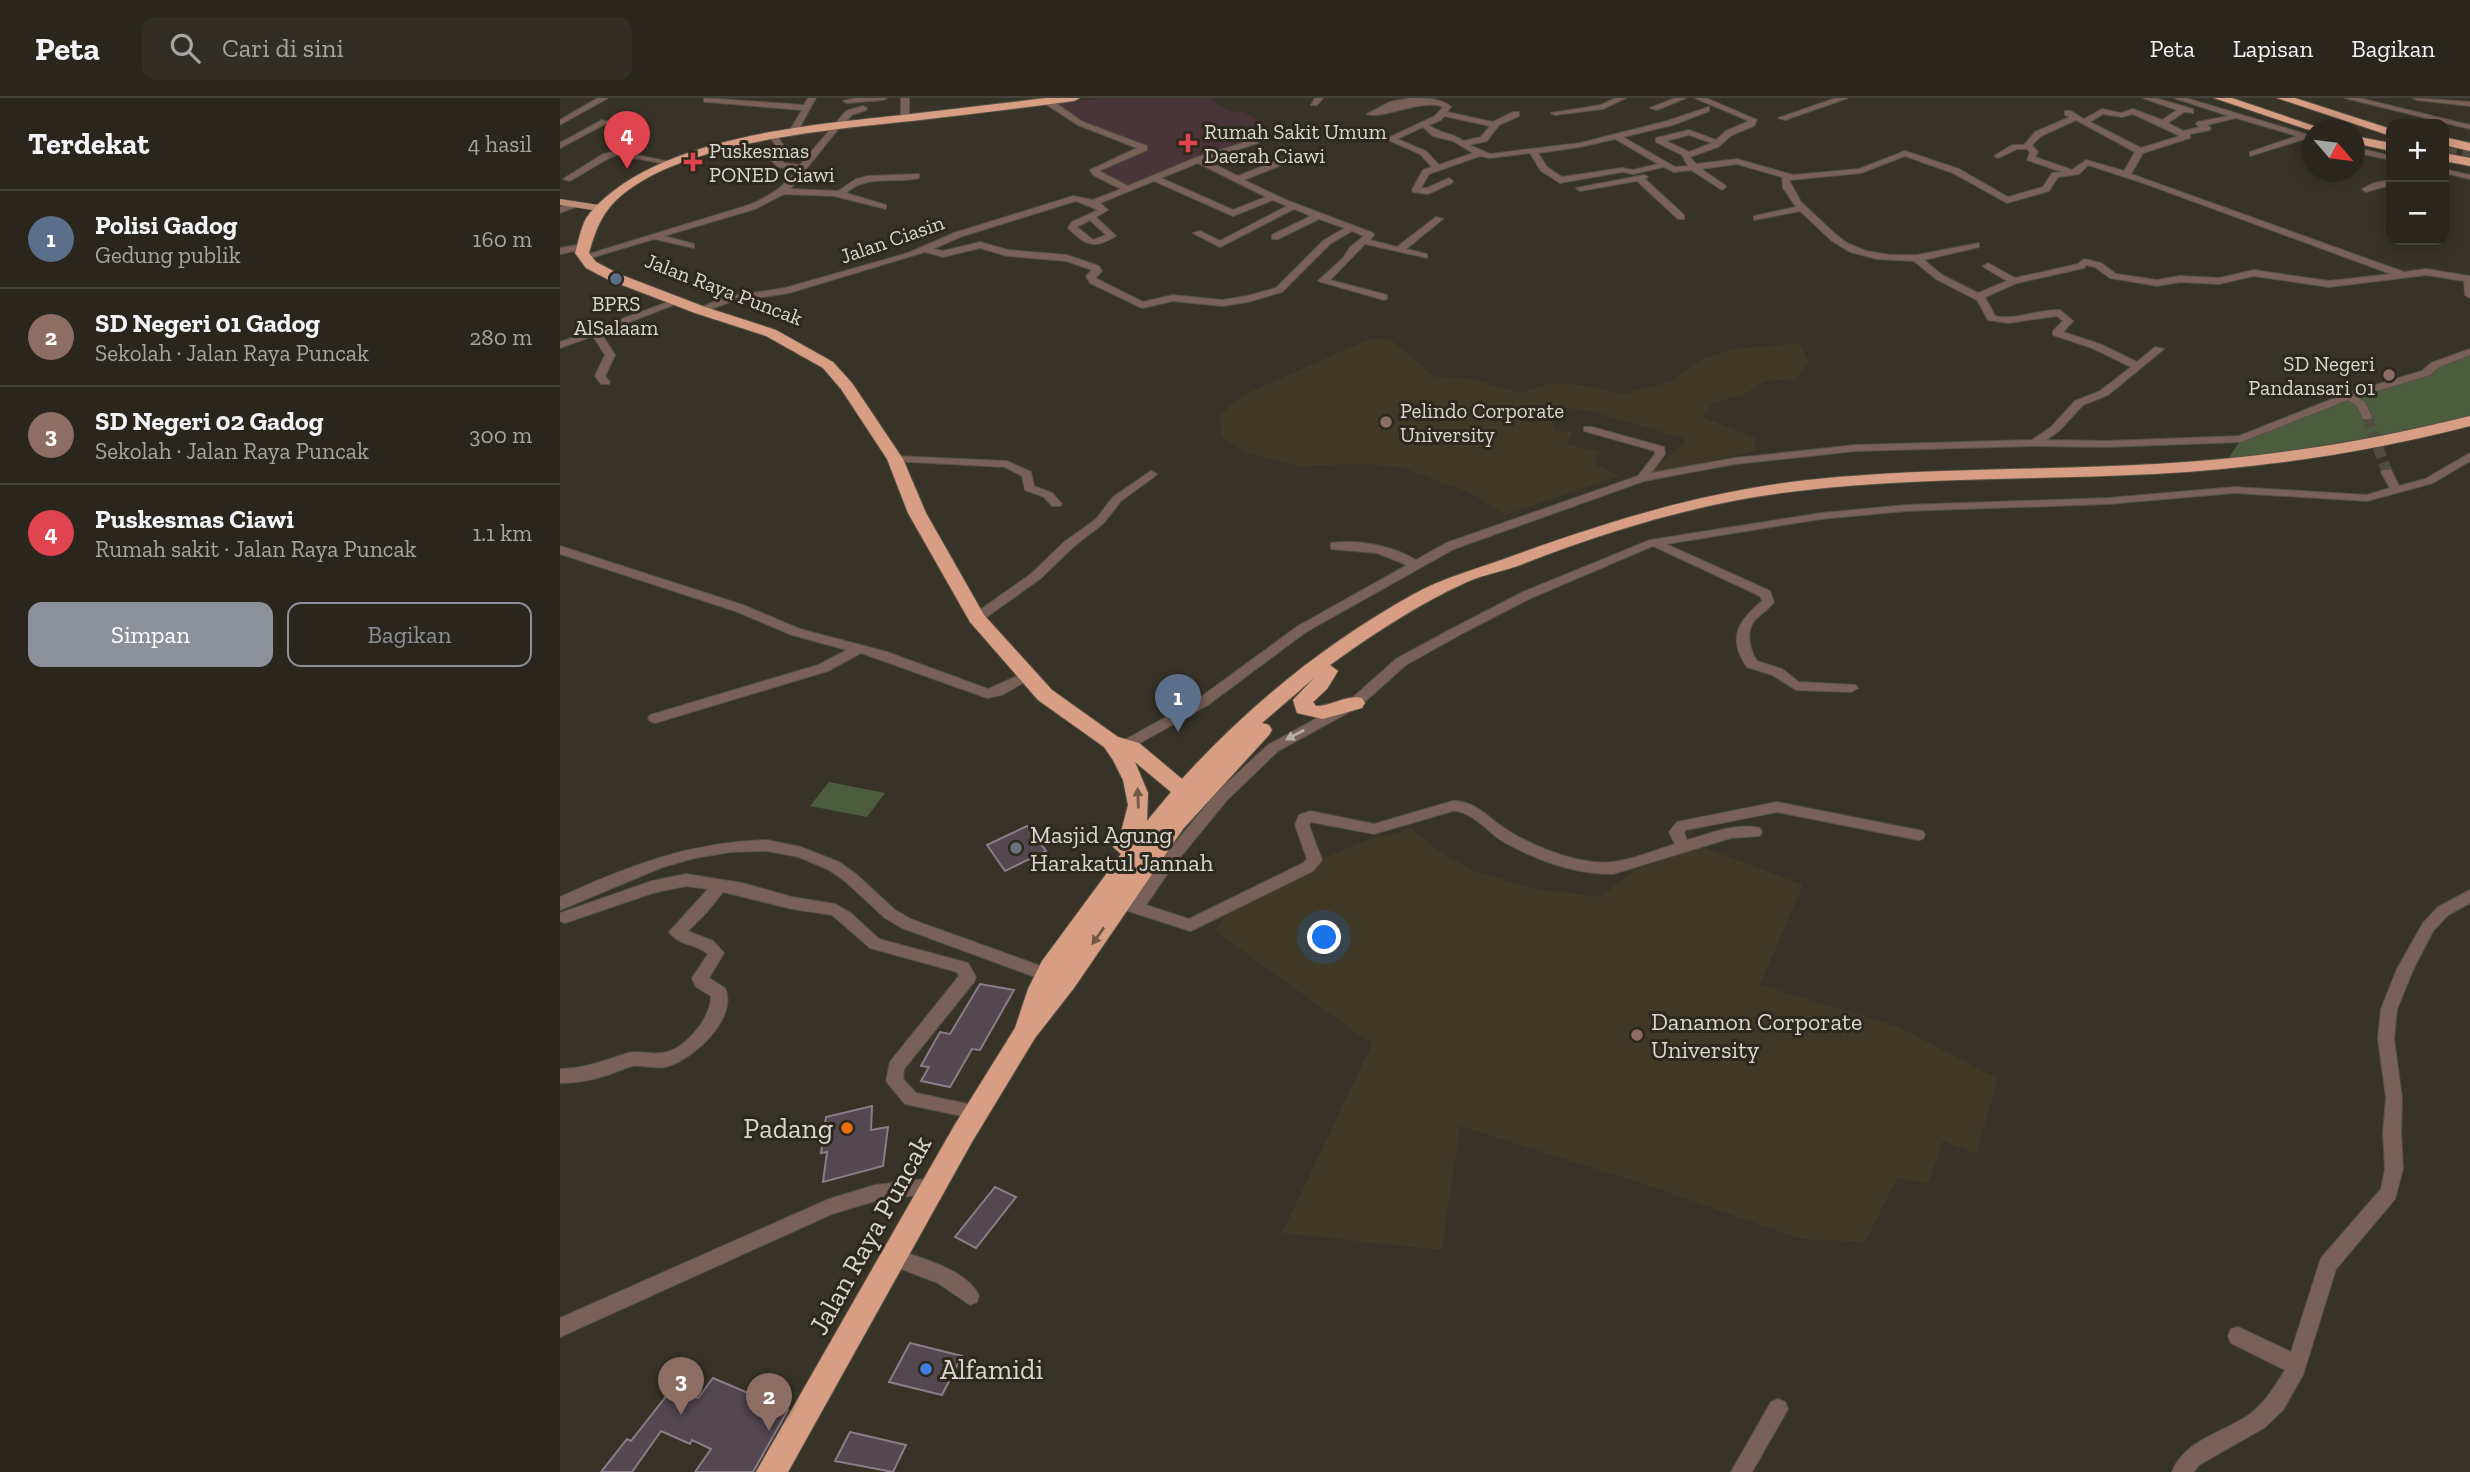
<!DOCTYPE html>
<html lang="id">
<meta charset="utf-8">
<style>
body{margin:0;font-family:"Zilla Slab",serif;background:#322e26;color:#f1f3f6}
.controls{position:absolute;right:21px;top:21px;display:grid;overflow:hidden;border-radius:14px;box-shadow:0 4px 18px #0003}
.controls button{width:63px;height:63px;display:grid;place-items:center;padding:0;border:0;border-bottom:2px solid #46433b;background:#2a261d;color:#f1f3f6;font:35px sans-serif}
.compass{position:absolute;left:1742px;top:21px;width:63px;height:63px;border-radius:50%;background:#2a261d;box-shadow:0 4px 18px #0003;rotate:118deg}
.you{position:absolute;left:765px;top:840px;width:24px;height:24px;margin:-18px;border:5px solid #fff;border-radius:50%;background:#1a73e8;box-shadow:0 0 0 10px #1a73e833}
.badge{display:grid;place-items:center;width:46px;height:46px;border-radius:50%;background:#8c9099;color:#fff;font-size:23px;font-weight:700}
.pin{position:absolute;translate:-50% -58px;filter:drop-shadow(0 2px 4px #0008)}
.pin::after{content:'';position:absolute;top:37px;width:24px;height:21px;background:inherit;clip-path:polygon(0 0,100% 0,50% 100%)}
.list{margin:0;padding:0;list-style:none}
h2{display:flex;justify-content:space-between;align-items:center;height:91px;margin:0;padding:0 28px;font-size:30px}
h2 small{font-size:23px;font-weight:400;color:#a5a5a4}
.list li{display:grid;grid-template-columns:46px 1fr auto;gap:21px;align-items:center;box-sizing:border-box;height:98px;padding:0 28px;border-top:2px solid #46433b}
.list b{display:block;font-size:26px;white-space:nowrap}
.list p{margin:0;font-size:23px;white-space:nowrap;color:#a5a5a4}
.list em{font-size:23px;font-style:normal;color:#a5a5a4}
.actions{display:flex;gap:14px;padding:21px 28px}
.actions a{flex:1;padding:16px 0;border:2px solid #8c9099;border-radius:14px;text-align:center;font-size:24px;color:#8c9099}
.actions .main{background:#8c9099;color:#fff}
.icon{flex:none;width:38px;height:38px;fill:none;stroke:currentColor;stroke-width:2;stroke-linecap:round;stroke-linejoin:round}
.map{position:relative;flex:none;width:1910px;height:1374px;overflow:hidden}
header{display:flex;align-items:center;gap:42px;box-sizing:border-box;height:98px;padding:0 35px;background:#2a261d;border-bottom:2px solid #46433b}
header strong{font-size:33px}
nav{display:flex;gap:38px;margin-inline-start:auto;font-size:24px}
.search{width:490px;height:63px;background:#322e26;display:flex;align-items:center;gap:18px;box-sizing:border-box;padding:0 24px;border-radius:14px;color:#a5a5a4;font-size:26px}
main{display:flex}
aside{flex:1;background:#2a261d}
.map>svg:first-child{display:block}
</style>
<header>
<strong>Peta</strong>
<div class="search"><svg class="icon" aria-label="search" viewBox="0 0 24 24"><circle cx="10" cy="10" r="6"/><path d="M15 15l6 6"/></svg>Cari di sini</div>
<nav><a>Peta</a><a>Lapisan</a><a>Bagikan</a></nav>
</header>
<main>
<aside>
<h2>Terdekat<small>4 hasil</small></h2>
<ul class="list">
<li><span class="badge" style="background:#5c6f8a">1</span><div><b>Polisi Gadog</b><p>Gedung publik</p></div><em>160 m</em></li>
<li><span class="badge" style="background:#8d6e63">2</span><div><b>SD Negeri 01 Gadog</b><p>Sekolah · Jalan Raya Puncak</p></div><em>280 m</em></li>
<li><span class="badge" style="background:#8d6e63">3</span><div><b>SD Negeri 02 Gadog</b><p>Sekolah · Jalan Raya Puncak</p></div><em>300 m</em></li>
<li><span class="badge" style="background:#e0444e">4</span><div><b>Puskesmas Ciawi</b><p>Rumah sakit · Jalan Raya Puncak</p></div><em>1.1 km</em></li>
</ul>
<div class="actions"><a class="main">Simpan</a><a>Bagikan</a></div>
</aside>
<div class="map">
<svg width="1910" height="1374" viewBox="0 0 1910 1374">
<rect width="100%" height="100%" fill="#383327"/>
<!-- built -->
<g fill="#403926">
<path d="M812,240L831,242L875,279L906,280L961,295L991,285L1021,287L1064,296L1110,284L1142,261L1174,251L1239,245L1249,264L1235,281L1205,283L1185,296L1153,305L1142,319L1194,339L1197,353L1087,376L1124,346L1123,340L1026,312L987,309L995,333L1013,334L1006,346L1040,354L1035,366L1060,378L945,417L911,395L840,369L806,366L737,368L687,355L661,338L660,317L681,298Z"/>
<path d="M851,731L885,757L914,773L970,790L1040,799L1075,772L1142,749L1243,787L1200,887L1339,929L1438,981L1416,1056L1383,1043L1368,1086L1338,1079L1305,1144L1241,1141L1087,1087L900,1028L882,1152L722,1135L812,946L655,833L675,802L700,786L808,742Z"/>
</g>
<!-- medical -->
<path fill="#493539" d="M543,0H649L672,15L682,13L703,26L681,33L694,40L625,65L573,88H568L536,73L584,50L517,22L494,6Z"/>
<!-- green -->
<g fill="#4b5d3d">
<path d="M1910,254V323L1665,366L1681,341L1789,298L1867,275L1875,267Z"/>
<path d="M269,684L325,695L307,719L250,708Z"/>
</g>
<!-- building -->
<g fill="#534750" stroke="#8a7d87" stroke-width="2">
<path d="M467,728L486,753L445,773L427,747Z"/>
<path d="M420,886L454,892L420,952L412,951L390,989L361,983L369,969L361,968L380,934L390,936Z"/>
<path d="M312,1008L311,1032L328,1029L323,1068L263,1084L267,1054L261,1055L266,1019Z"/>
<path d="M435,1089L456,1099L416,1150L395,1139Z"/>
<path d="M350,1245L402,1258L382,1297L329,1284Z"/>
<path d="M153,1280L228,1312L193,1374H135L151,1351L132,1342L130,1346L101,1333L72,1374H41L67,1341L71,1343L111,1292L127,1299L130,1296L138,1300Z"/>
<path d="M290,1334L346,1347L333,1374L275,1363Z"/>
</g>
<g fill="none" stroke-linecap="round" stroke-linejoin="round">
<!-- minor-tunnel -->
<path stroke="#504c40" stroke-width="11" stroke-dasharray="11 5" stroke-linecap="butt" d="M1807,319L1827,374"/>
<!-- highway-tunnel -->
<path stroke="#504c40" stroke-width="13" stroke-dasharray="13 6" stroke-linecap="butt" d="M1884,51L1910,55"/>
<!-- minor casing -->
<g stroke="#555145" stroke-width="2">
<g id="minor">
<path d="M38,0H48L0,27V22Z"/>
<path d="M144,0L244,7L248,0H256L237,34L233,36L229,34L242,12L147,4H144Z"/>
<path d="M296,0H327L323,2L287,5L283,3Z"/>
<path d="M341,0H349V20L345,22L341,20Z"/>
<path d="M755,0H763L757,7H751Z"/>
<path d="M850,0C866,0 881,0 891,9L887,14L933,24L953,14H959V18L939,27L927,43L909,47L930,56L1020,45L1107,23L1149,9V13L1113,27L1063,39L1115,69L1128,68L1122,57L1096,44V40L1129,32L1156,42L1166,33L1189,23L1135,0H1146L1197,22L1194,28L1172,37L1158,49L1130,59L1136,66L1177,61L1233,77L1299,71L1345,53L1399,71L1448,99L1483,89L1492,75L1502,74L1467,62L1470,54L1467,51H1457L1438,60L1434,58L1452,47H1464L1475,34L1510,19L1505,17V13H1511L1524,21L1542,11L1561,15L1573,11L1602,22L1617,12L1583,0H1595L1633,11V15L1624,14L1608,25L1623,33L1640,29L1636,26L1637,24L1669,18L1614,0H1626L1752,38V42L1745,41L1690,58V54L1737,38L1676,20L1647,27L1651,30L1650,32L1630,36V40L1583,55L1571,76L1844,174L1866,171L1910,178V200L1905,197L1904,183L1866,177L1769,189L1694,178L1659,186L1620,184L1597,188L1550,180L1535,169L1526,167L1524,170L1457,185L1425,199L1435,218C1457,223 1478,211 1500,212L1513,223L1503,234L1540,246L1577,264L1595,249L1604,251L1548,297L1523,307L1499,333L1486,342L1547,343L1679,338L1785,296L1862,273L1871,265L1910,251V257L1879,269L1870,277L1797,299L1805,304L1812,319L1811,321H1803L1797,308L1788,302L1681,344L1547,349L1474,348L1296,353L1175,366L1084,383L894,451L746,534L648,607L562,655H552L550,652L552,649L638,601L738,528L847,467L817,455L771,451V445C798,441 833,448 856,462L886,445L1078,378L1095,356V353L1024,333V329H1032L1104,349L1105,356L1091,375L1175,360L1296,347L1472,342L1491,329L1515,303L1540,293L1571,269L1532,250L1493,237V233L1503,223L1497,218L1448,225L1428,222L1417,202L1376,181L1354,163L1317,161L1290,154L1272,143L1240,113L1194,122V118L1236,109L1223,90L1222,79L1177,66L1141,71L1165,87L1166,89L1162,92L1131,72L1114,74L1104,69L1073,76L1062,74L1000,85L981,73L970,55L930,60L920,58L869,76L861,90H867L889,80L893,83L892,85L868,96L853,94L852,92L863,72L872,69L860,56L826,41L875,18L883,9C863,0 822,22 807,16L830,4ZM1543,16L1562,19L1573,16L1620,38L1581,50L1530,24ZM884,18L930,28L921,39L903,43C894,35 880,36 869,27L881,22ZM1516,22L1575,54L1564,73L1526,62L1512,72L1475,59L1478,54L1472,47L1481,38ZM863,29L873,38L893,43L913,55L879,67L866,53L837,41ZM1129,37L1152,45L1129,54L1106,43ZM1055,41L1098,66L1073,72L1062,70L1002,79L987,69L978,55L1020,49ZM1345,58L1393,75L1447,105L1489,93L1498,79L1519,76L1528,67L1586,86L1831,176L1769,183L1694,172L1659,180L1620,178L1597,182L1556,176L1541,165L1524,161L1518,166L1455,180L1428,165L1423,168L1425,170L1447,183L1418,195L1382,177L1364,162L1419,149V145L1357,157H1330L1306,153L1287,145L1274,135L1241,104L1230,84V82L1301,75Z"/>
<path d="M1056,0H1066L1043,11L995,17L991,15L1041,7Z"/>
<path d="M1115,0H1126L1097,12L1090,10Z"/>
<path d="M1276,0H1288L1225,22L1218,20Z"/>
<path d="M1785,0H1799L1910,27V31Z"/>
<path d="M1853,0L1910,4V8L1857,2Z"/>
<path d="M484,1H490L523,24L587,48V52L539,73L568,88L635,60L695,41H698V45L645,62L678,78L733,56H739V60L684,82L726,102L813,135L814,137L810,142L837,149L876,119L883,121L846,151L867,156V160L805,146L770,182L827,197V201L824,202L758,183L783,160L790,149L804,138L792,133L770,146L722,194L688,204L662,208L613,203L582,210L530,185L526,178L532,172L506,163L447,158L420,150L383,159L365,154L229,195L170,204L140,215L135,212L165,199L225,190L348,155L394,135L513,98L533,102L561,91L533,77L530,72L577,50L518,27L484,5ZM638,65L706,99L673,112L601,80ZM594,83L673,118L713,102L727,108L660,143L640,133L633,135L660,149L734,111L751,118L712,137V141H718L759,121L785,130L764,142L716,190L687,198L662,202L613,197L583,204L537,181L536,179L542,173L539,168L507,157L448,152L420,144L383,153L373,151L400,139L516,103L538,112L512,124L508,130C525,147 534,152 556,138L536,119L548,112L540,105ZM530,122L546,137L533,142L517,129Z"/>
<path d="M303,8L307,10L306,12L292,17L279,30L230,91L278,93L296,81L308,78L359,76V80C333,86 307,76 286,95L326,107V111L274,98L224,96L195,111L104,138L134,146V150L94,141L24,162L19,159L189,107C212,97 221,91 237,72L218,69L208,59V55L217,49L209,38L210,36H216L225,50L216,57L224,65L240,67L286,13Z"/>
<path d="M42,22L49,24L0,50V45Z"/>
<path d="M1794,49L1831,58V62L1794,54Z"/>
<path d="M57,53L116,65L112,67L57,57L49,60L10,83L3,81L43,56Z"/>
<path d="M1884,71L1910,77V81L1884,75Z"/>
<path d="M1084,77L1088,79L1085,81L1124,117V121H1118L1077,83L1020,93L1016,90Z"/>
<path d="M1831,82V87L1806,94L1802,91L1814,85Z"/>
<path d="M15,103L19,106L18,108L0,115V109Z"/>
<path d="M22,146L25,147V151L0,156V150Z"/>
<path d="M116,201L124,203L41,235L55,257L45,278L50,284L49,286H41L35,278L45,257L33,238L0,250V244Z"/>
<path d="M1910,355V363L1873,385L1807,403L1675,395L1548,406L1346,413L1261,421L1106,446L1210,493L1214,504C1209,511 1203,514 1197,520C1185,530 1189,551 1197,563L1222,571L1239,584L1296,587L1298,590L1291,594L1236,592L1212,577L1187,569C1167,540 1178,523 1202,503L1200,498L1093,448L971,500L905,534L846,567L800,608L718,653L667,702L613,768L586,807L629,821L743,765L747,761L735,727L739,717L750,713L814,726L893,703C916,703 927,719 944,730C971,748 1020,768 1052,764C1073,762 1095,752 1115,746L1109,734L1117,724L1217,704L1358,732L1363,733L1365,737L1363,741L1358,742L1217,714L1126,732L1124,735L1127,742C1150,736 1177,724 1200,730L1202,734L1200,738L1171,740L1053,776C1015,776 976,762 944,744C927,734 913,713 893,713L814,736L751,724L749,727L762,762L753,773L635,831L630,833L565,812L562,808L565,804L573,803L603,760L657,694L708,647L790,602L836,561L897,528L963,494L1090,442L1261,415L1346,407L1548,400L1675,389L1807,397L1830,390L1821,374L1823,372H1831L1839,388L1865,381Z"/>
<path d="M335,358L447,363L471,374L474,388L492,395L502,406L500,408H492L484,399L465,392L462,378L445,369L331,363V359Z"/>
<path d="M591,373L597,376L595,378L561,403L544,425L512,450L480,481L421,523H413L411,520L413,517L472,475L504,444L536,421L553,399Z"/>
<path d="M0,448L183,507L240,531L327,554L428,591L464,575H474L475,578L442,597L427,600L301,555L268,573L95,625L90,623L88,620L90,617L258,567L287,552L232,537L175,513L0,456Z"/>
<path d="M207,742L241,749L279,764L296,776L335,812L353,822L500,875L502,880L500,885L494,886L342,830L325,820L286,784L269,772L239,759L207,753L171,754L135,760L103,769L0,812V799C68,768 130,744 207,742Z"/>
<path d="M126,776L182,785L232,799L275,806L291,815L319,841L408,865L416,879L414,884L344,971L343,981L356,995L422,1009L425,1014L422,1019L416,1021L345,1006L326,983L330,964L399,878L397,874L310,850L272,817L232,811L163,794L147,814L128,833L153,843L164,855L149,880L165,890C179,920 132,963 105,969C95,971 84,967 73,968C65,970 56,974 48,977C32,982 17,985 0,985V971C25,971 45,962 68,955C79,952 90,957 101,955C124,953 151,921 151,898L136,889L132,880L148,856C136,846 118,847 109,834L148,791L126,788L93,795L5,825L0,823V815L92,783Z"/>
<path d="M1910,792V805L1888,817L1873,833L1853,872L1837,911L1834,941L1842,1000L1841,1035L1843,1071L1835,1101L1776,1171L1743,1277L1723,1312L1704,1330L1639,1367L1634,1374H1612C1625,1341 1664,1335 1690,1316C1706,1304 1715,1288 1725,1272L1671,1245L1668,1238L1671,1231L1678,1229L1731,1254L1761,1160L1821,1091L1825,1071L1823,1035L1826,1000L1818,941L1821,911L1837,871L1863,825L1878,809Z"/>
<path d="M374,1080L380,1082L383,1088L380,1094L315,1103L272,1116L0,1239V1220L269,1101L315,1087Z"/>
<path d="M335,1151C360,1160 408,1172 419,1198L417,1204L410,1207L378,1185L328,1166L326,1160L328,1154Z"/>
<path d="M1218,1301L1225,1304L1228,1311L1192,1374H1171L1211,1304Z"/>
</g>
</g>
<!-- major casing -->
<g stroke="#555145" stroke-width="1">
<path id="major" d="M0,101L39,107L44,110L39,113L0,107Z"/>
</g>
<!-- highway casing -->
<g stroke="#555145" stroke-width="2">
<g id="highway">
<path d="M486,0H520L514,3C463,10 411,16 360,22C277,31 134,42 67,93C43,111 37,128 29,155L36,164L59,176L145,209L216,232L273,264L292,285L343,361L366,415L424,517L492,592L558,639L579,645L622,681C689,607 767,544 854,496C883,480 913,472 944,461C1057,420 1157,389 1278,379C1384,370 1490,372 1596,366C1703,360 1806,344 1910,318V328C1806,355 1701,370 1594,376C1475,382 1356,379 1238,393C1143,404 1052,431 963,466C945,473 925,476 907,484C858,506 813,536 770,567L778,573L767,591L753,604L756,608C772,608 787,596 802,600L805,605L802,610L763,621L737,615L733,602L754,580L702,625L709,627L712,632L709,637L623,731L514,890L475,940L412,1044L228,1374H196L394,1028L455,930L468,891L482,863L561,756L553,749L561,734L568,707L563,682L553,662L544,649L478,602L410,524L348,415L327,361L281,291L263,270L206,238L135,215L49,182L26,170L15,155C19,143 21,125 30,115C95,39 249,27 343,17C391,11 439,6 486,0ZM575,664L611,694L587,723L588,695Z"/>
<path d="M1654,0H1672L1766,32L1752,33Z"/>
<path d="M1717,0H1735L1831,31V38Z"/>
<path d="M1794,38L1831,45V53L1794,45Z"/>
<path d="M1884,39L1910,45V53L1884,47Z"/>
<path d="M1884,55L1910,60V68L1884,63Z"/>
</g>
</g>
<!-- minor -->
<use href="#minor" fill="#796157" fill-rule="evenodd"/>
<!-- major -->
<use href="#major" fill="#bd8d77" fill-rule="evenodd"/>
<!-- highway -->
<use href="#highway" fill="#d89e84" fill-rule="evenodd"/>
</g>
<!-- one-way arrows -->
<defs><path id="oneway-solid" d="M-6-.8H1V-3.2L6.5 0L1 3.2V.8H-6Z" transform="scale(1.75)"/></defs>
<use fill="#b7aea5" href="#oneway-solid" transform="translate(735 637) rotate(152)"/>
<g fill="#725846">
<use href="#oneway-solid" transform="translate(578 700) rotate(-92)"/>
<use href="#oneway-solid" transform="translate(538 838) rotate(125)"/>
</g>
<!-- markers -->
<g fill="#e0444e" stroke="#2e291d" stroke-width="2.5">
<path d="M624.5 34.5h7v7h7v7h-7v7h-7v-7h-7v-7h7z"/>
<path d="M129.5 53.5h7v7h7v7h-7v7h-7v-7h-7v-7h7z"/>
</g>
<circle fill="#5c6f8a" stroke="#2e291d" stroke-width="2.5" cx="56" cy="181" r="7"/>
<g fill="#8d6e63" stroke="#2e291d" stroke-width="2.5">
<circle cx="1829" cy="277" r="7"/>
<circle cx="826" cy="324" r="7"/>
<circle cx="1077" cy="937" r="7"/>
</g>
<circle fill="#6b7280" stroke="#2e291d" stroke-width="2.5" cx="456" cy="750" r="7"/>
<circle fill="#e8710a" stroke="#2e291d" stroke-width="2.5" cx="287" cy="1030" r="7"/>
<circle fill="#3f7fe0" stroke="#2e291d" stroke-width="2.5" cx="366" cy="1271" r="7"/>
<g text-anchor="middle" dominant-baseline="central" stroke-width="6" stroke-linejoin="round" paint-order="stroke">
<!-- far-poi labels -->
<g font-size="21" fill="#d9d7cf" stroke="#2e291d" text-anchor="start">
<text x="644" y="33">Rumah Sakit Umum<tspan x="644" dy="24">Daerah Ciawi</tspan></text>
<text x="149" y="52">Puskesmas<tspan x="149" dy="24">PONED Ciawi</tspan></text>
<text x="56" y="205" text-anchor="middle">BPRS<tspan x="56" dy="24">AlSalaam</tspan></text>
<text x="1815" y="265" text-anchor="end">SD Negeri<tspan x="1815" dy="24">Pandansari 01</tspan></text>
<text x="840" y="312">Pelindo Corporate<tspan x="840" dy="24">University</tspan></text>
</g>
<!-- far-street labels -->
<g font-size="21" fill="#d9d7cf" stroke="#2e291d">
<text transform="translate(332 141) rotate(-19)">Jalan Ciasin</text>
<text transform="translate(164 191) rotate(21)">Jalan Raya Puncak</text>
</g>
<!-- poi labels -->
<g font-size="24" fill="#d9d7cf" stroke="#2e291d" text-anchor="start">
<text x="470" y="736">Masjid Agung<tspan x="470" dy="28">Harakatul Jannah</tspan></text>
<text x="1091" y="923">Danamon Corporate<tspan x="1091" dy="28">University</tspan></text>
</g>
<!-- near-poi labels -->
<g font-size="28" fill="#d9d7cf" stroke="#2e291d" text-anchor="end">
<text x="273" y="1030">Padang</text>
<text x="380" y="1271" text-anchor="start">Alfamidi</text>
</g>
<!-- near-street labels -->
<g font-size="28" fill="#d9d7cf" stroke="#2e291d">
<text transform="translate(310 1137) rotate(-61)">Jalan Raya Puncak</text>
</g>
</g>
</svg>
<div class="controls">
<button>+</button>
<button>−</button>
</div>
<svg class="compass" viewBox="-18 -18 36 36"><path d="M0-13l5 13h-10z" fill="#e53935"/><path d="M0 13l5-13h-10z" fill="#a5a5a4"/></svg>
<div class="you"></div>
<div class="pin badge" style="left:618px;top:634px;background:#5c6f8a">1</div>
<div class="pin badge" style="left:209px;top:1333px;background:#8d6e63">2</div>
<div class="pin badge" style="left:121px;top:1317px;background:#8d6e63">3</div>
<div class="pin badge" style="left:67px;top:71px;background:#e0444e">4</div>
</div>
</main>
